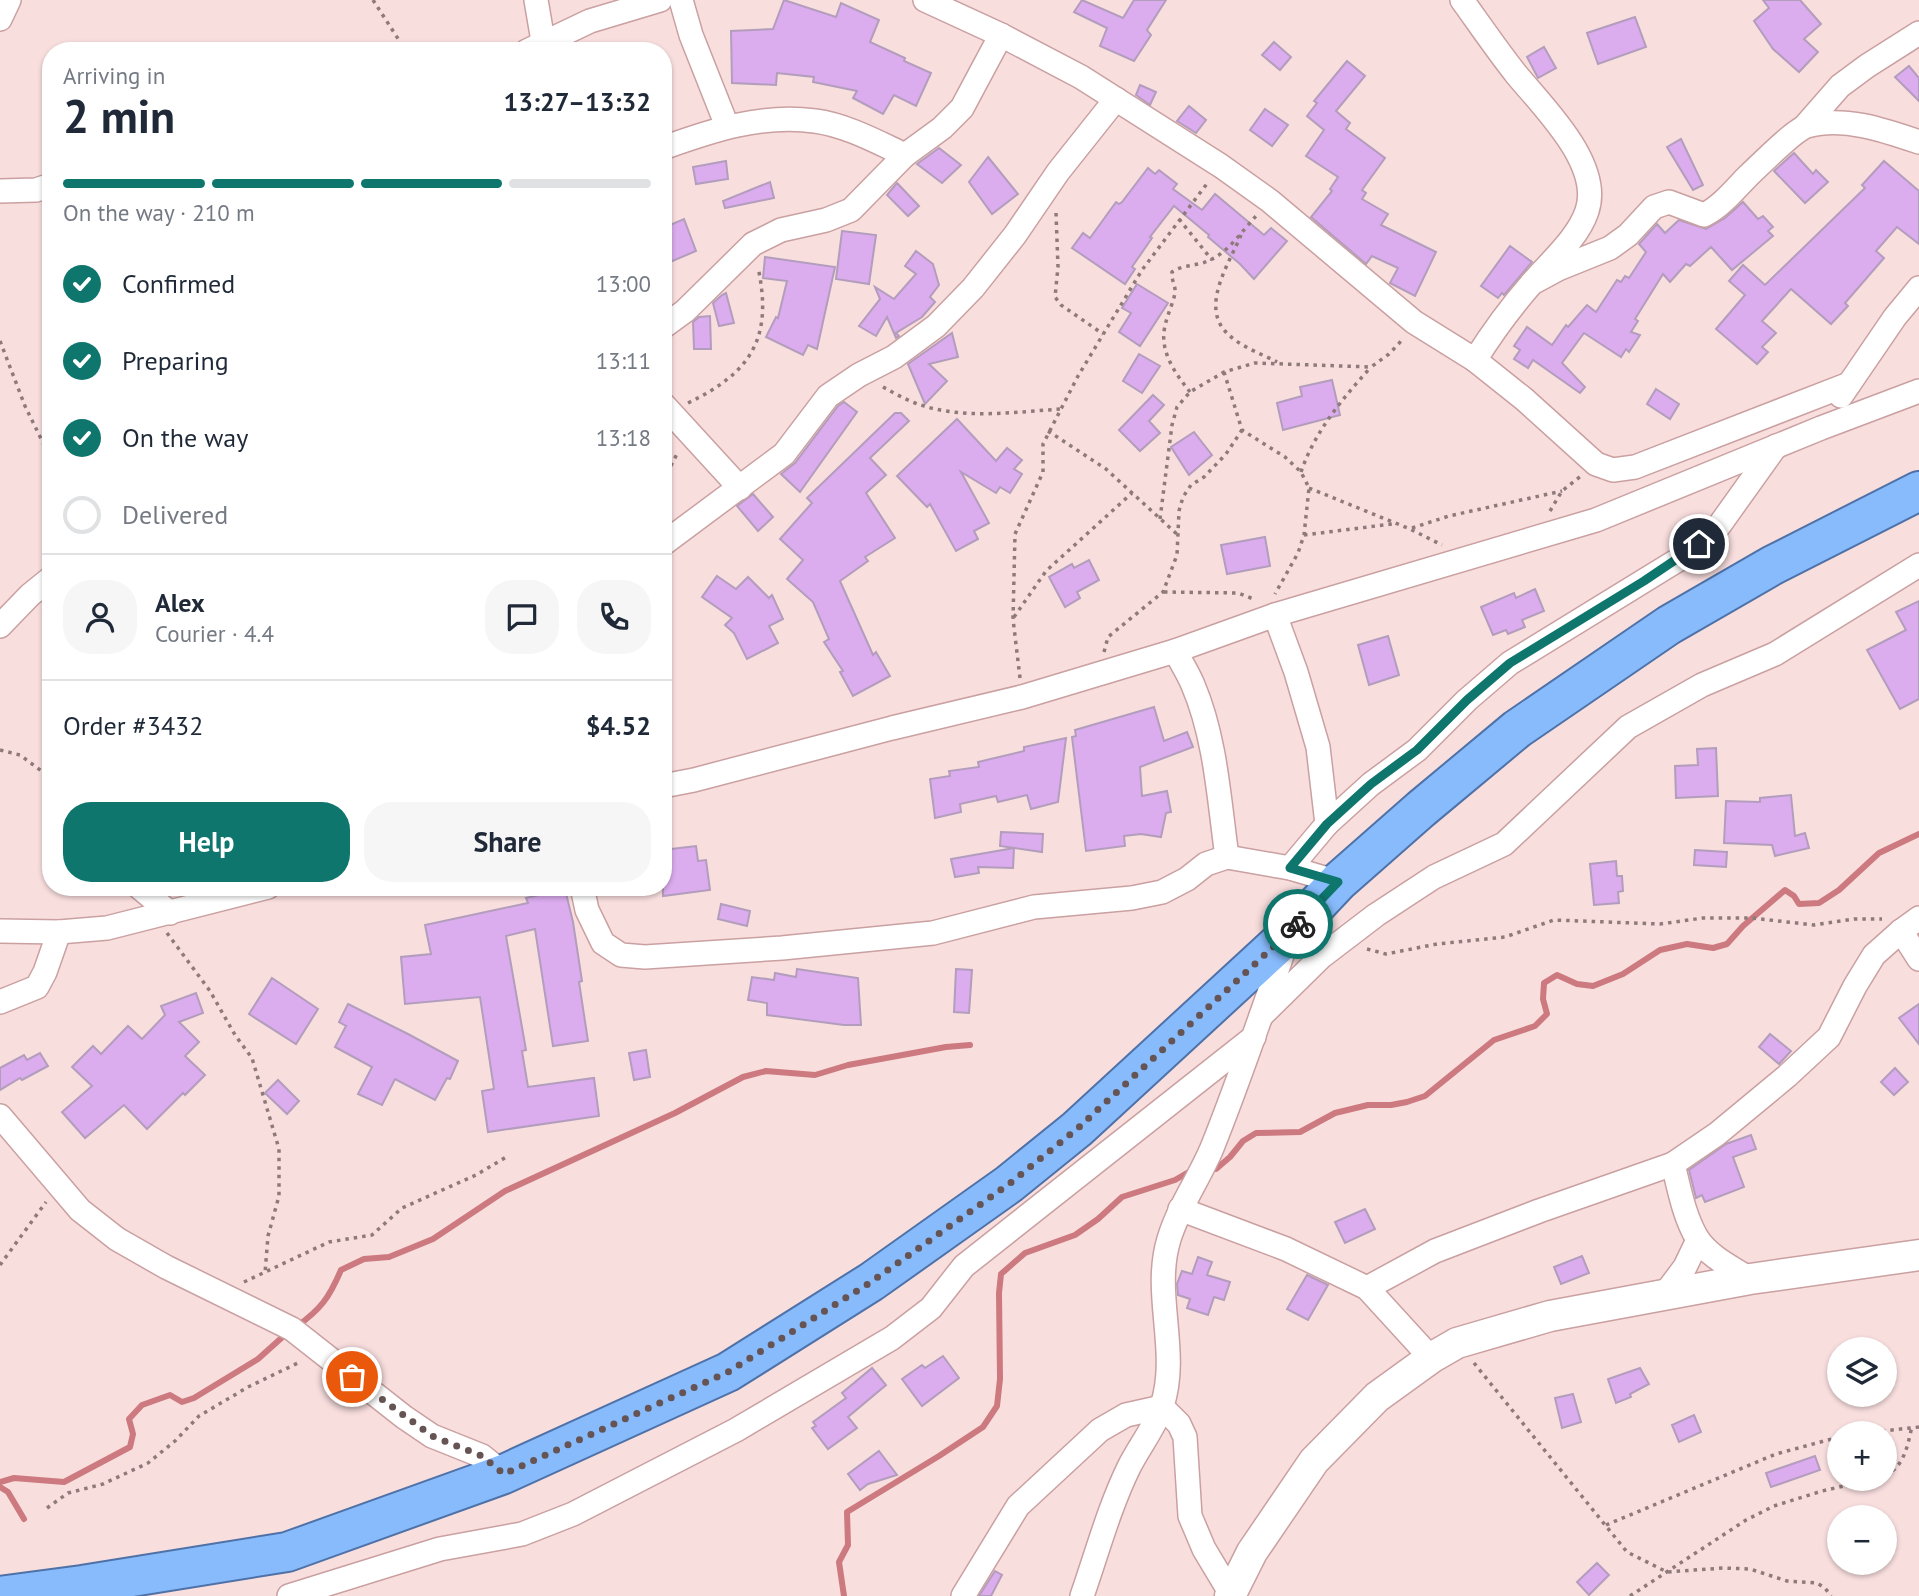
<!DOCTYPE html>
<html lang="en">
<head>
<meta charset="utf-8">
<style>
	body { margin:0; font-family:"PT Sans",sans-serif; background:#f6f6f7; color:#1f2937; height:100vh; display:flex; flex-direction:column; font-size:26px; white-space:nowrap }
	* { box-sizing:border-box; margin:0 }
	p { font-size:23px; color:#747a83 }
	.icon { flex:none; width:38px; height:38px; fill:none; stroke:currentColor; stroke-width:2; stroke-linecap:round; stroke-linejoin:round }
	.map { position:relative; flex:1; overflow:hidden }
	.details { position:absolute; left:42px; top:42px; width:630px; height:854px; display:flex; flex-direction:column; background:#fff; border-radius:28px; box-shadow:0 2px 5px #0004 }
	.details>* { flex:none }
	.controls { position:absolute; left:1827px; top:1337px; display:grid; gap:14px }
	.controls a { display:grid; place-items:center; width:70px; height:70px; border-radius:50%; background:#fff; box-shadow:0 2px 5px #0004; font-size:35px }
	.pin { position:absolute; display:grid; place-items:center; width:60px; height:60px; color:#fff; margin:-30px; border:4px solid #fff; border-radius:50%; box-shadow:0 2px 7px #0007 }
	.courier { position:absolute; display:grid; place-items:center; width:70px; height:70px; margin:-35px; border:5px solid #0f766e; border-radius:50%; background:#fff; color:#222; box-shadow:0 2px 9px #0007 }
	.overview em { font-style:normal; font-weight:600 }
	.overview div { display:flex; flex-direction:column-reverse }
	.overview { display:flex; align-items:center; justify-content:space-between; height:119px; padding:0 21px }
	h1 { font-size:46px; font-weight:600; line-height:52px }
	.bar { display:grid; grid-template-columns:repeat(4,1fr); gap:10px 7px; align-content:center; height:84px; padding:0 21px }
	.bar i { height:9px; border-radius:5px; background:#e0e1e3 }
	.bar .on { background:#0f766e }
	.bar p { grid-column:span 4 }
	.line { display:flex; align-items:center; gap:18px; padding:0 21px; border-top:2px solid #e0e1e3 }
	.line div { flex:1 }
	.round { display:grid; place-items:center; flex:none; width:74px; height:74px; border-radius:28px; background:#f6f6f7 }
	ol { padding:0 21px; list-style:none }
	li { display:flex; align-items:center; gap:21px; height:77px }
	li p { margin-inline-start:auto }
	li .icon { padding:7px; border-radius:50%; background:#0f766e; color:#fff; stroke-width:4 }
	li:last-child { color:#747a83 }
	li i { width:38px; height:38px; border:4px solid #e0e1e3; border-radius:50% }
	.action { display:flex; gap:14px; margin-top:auto; padding:14px 21px }
	.action a { flex:1; height:80px; border-radius:28px; background:#0f766e; color:#fff; font-size:28px; font-weight:600; line-height:80px; text-align:center }
	.action a+a { background:#f6f6f7; color:#1f2937 }
	.map>svg:first-child { display:block }
</style>
</head>
<body>
<div class="map">
<svg width="1919" height="1596" viewBox="0 0 1919 1596">
	<rect width="100%" height="100%" fill="#f9dede"/>
	<g fill="none" stroke-linecap="round" stroke-linejoin="round">
		<g stroke="#cc797f" stroke-width="6">
			<polyline points="1209,1164 1216,1169 1230,1157 1243,1141 1256,1133 1300,1132 1335,1113 1368,1105 1391,1105 1407,1102 1425,1096 1494,1040 1535,1026 1547,1014 1543,999 1544,983 1557,975 1577,984 1593,986 1623,974 1660,950 1687,944 1713,948 1727,944 1743,926 1785,890 1794,896 1799,904 1819,903 1839,890 1879,853 1919,834"/>
			<path d="M296,1327c25,-18 33,-29 45,-57l23,-11 25,-2 44,-18 72,-48 170,-78 68,-36 23,-6 49,4 33,-10 98,-18 24,-2"/>
			<polyline points="0,1482 14,1478 64,1482 130,1447 133,1434 129,1419 142,1405 170,1395 182,1402 194,1398 258,1359 287,1333"/>
			<polyline points="0,1487 8,1492 24,1519"/>
			<polyline points="844,1596 839,1562 848,1545 847,1512 939,1456 983,1427 997,1406 1000,1379 999,1293 1001,1274 1025,1253 1075,1235 1098,1219 1122,1197 1175,1180 1194,1169"/>
		</g>
	</g>
	<g fill="#dbacee" stroke="#b39dbc" stroke-width="2">
		<polygon points="784,0 836,17 841,3 879,20 870,42 905,58 904,61 931,73 916,106 894,95 883,114 853,98 857,91 813,82 814,77 777,73 776,85 732,83 731,31 773,29"/>
		<polygon points="1082,0 1123,18 1134,0 1166,0 1147,30 1151,35 1134,61 1100,46 1107,28 1074,12"/>
		<polygon points="1763,0 1800,0 1821,24 1804,39 1818,52 1799,72 1773,49 1754,21 1769,8"/>
		<polygon points="1635,17 1646,47 1598,64 1587,33"/>
		<polygon points="1274,42 1291,57 1280,70 1262,55"/>
		<polygon points="1544,47 1556,68 1538,78 1527,57"/>
		<polygon points="1347,61 1365,76 1336,111 1350,123 1346,129 1385,158 1362,190 1366,193 1362,199 1388,214 1381,225 1436,252 1415,296 1390,283 1398,268 1372,256 1366,264 1311,217 1332,191 1330,189 1338,177 1306,156 1324,130 1307,116 1317,103 1314,101"/>
		<polygon points="1909,66 1919,78 1919,101 1895,77"/>
		<polygon points="1140,85 1156,92 1150,105 1136,95"/>
		<polygon points="1189,106 1206,120 1196,133 1177,121"/>
		<polygon points="1265,109 1288,125 1272,146 1250,130"/>
		<polygon points="1681,139 1703,185 1693,190 1667,147"/>
		<polygon points="939,148 961,165 942,183 917,164"/>
		<polygon points="1794,153 1813,174 1816,170 1828,182 1805,203 1774,171"/>
		<polygon points="988,157 1018,194 992,214 969,182"/>
		<polygon points="726,161 728,179 696,184 693,167"/>
		<polygon points="1884,161 1919,191 1919,244 1897,227 1876,251 1884,258 1845,303 1848,306 1831,324 1791,289 1762,321 1776,333 1762,347 1768,352 1757,364 1716,329 1745,295 1729,281 1743,265 1765,285 1865,188 1862,185"/>
		<polygon points="1148,168 1155,174 1159,170 1177,184 1173,189 1202,210 1215,194 1264,235 1271,228 1287,241 1254,279 1240,264 1208,237 1209,235 1174,206 1150,237 1152,238 1132,267 1135,269 1125,284 1072,248 1083,233 1090,238 1116,202 1119,204 1122,202"/>
		<polygon points="770,182 774,198 725,208 723,201"/>
		<polygon points="897,183 919,206 908,216 887,195"/>
		<polygon points="1743,202 1758,219 1763,216 1773,227 1768,231 1773,236 1732,270 1711,247 1690,266 1686,264 1670,282 1663,274 1635,319 1638,321 1631,332 1640,335 1629,352 1626,349 1621,357 1584,333 1562,363 1585,387 1580,393 1533,360 1528,368 1514,359 1520,350 1514,346 1527,327 1552,345 1566,325 1568,327 1587,305 1596,312 1617,280 1621,282 1625,276 1629,278 1646,252 1639,244 1657,224 1665,233 1679,220 1706,229 1725,218"/>
		<polygon points="684,219 696,251 663,265 663,228"/>
		<polygon points="842,231 876,235 869,284 836,279"/>
		<polygon points="1510,246 1532,262 1504,295 1502,293 1498,298 1481,286"/>
		<polygon points="916,251 933,264 939,285 930,297 935,302 922,317 896,333 899,336 896,338 887,317 876,336 859,326 880,299 875,287 894,299 916,274 905,266"/>
		<polygon points="765,257 835,267 817,349 808,345 803,355 766,337 776,317 778,318 787,281 763,278"/>
		<polygon points="1137,284 1168,303 1140,346 1119,332 1131,313 1122,308"/>
		<polygon points="726,293 734,323 719,326 713,303 722,295"/>
		<polygon points="710,316 711,349 694,349 693,322 699,317"/>
		<polygon points="952,333 958,357 929,364 947,381 925,404 908,364"/>
		<polygon points="1139,354 1160,366 1142,393 1123,381"/>
		<polygon points="1332,380 1340,415 1283,430 1277,403 1302,396 1300,387"/>
		<polygon points="1656,389 1679,404 1670,419 1647,404"/>
		<polygon points="1153,395 1164,405 1149,421 1160,433 1140,451 1119,430"/>
		<polygon points="844,402 857,412 800,492 781,474 795,463 838,406"/>
		<polygon points="895,413 901,413 909,421 870,458 886,475 866,493 895,538 865,557 868,561 840,581 873,655 876,652 890,676 853,696 840,672 843,671 824,642 829,639 813,602 787,579 803,560 780,539 812,503 807,498"/>
		<polygon points="957,419 996,461 1007,448 1022,460 1014,469 1022,474 1010,493 1000,487 996,493 961,472 989,523 974,531 978,539 956,551 930,504 927,507 897,476"/>
		<polygon points="1194,432 1212,455 1189,475 1171,447"/>
		<polygon points="753,494 773,517 758,531 737,506"/>
		<polygon points="1265,537 1270,566 1227,574 1221,545"/>
		<polygon points="1089,560 1099,580 1077,592 1080,598 1065,607 1049,577 1072,564 1074,568"/>
		<polygon points="717,576 736,589 748,577 769,598 772,595 783,619 769,626 778,643 747,659 734,633 725,625 732,618 702,597"/>
		<polygon points="1535,589 1544,611 1522,620 1525,627 1508,634 1506,630 1493,635 1481,607 1514,593 1516,598"/>
		<polygon points="1919,601 1919,699 1900,709 1867,650 1906,630 1896,612"/>
		<polygon points="1388,636 1399,675 1369,685 1358,645"/>
		<polygon points="1154,707 1164,741 1187,732 1193,747 1140,767 1142,796 1167,791 1171,812 1166,813 1161,837 1141,834 1124,836 1125,846 1086,851 1072,737 1076,736 1075,730"/>
		<polygon points="1066,738 1058,802 1031,809 1027,795 998,802 996,796 960,804 961,812 935,818 930,779 950,776 949,771 979,767 978,762 1024,751 1024,747"/>
		<polygon points="1716,748 1718,796 1676,798 1675,766 1698,765 1697,749"/>
		<polygon points="1791,795 1795,836 1805,833 1809,848 1775,856 1772,845 1724,843 1726,801 1760,802 1760,798"/>
		<polygon points="1001,832 1043,834 1042,852 1000,846"/>
		<polygon points="696,846 698,861 706,860 710,890 663,896 663,850"/>
		<polygon points="1014,848 1013,868 978,867 979,873 955,877 951,859"/>
		<polygon points="1695,850 1727,852 1726,867 1694,865"/>
		<polygon points="1616,861 1617,876 1622,876 1623,891 1618,892 1619,903 1594,905 1590,864"/>
		<polygon points="565,889 573,922 582,981 579,982 588,1041 553,1046 535,929 506,936 526,1050 522,1051 528,1087 594,1078 599,1116 488,1132 482,1091 494,1089 480,997 405,1004 401,957 431,954 425,925 528,903 526,898"/>
		<polygon points="721,904 750,911 747,926 718,919"/>
		<polygon points="797,969 858,978 861,1025 844,1025 767,1015 767,1003 748,1000 752,977 774,980 775,973 796,977"/>
		<polygon points="956,969 972,970 969,1013 954,1012"/>
		<polygon points="272,978 318,1009 296,1044 249,1014"/>
		<polygon points="196,993 203,1013 179,1022 199,1042 185,1056 205,1075 185,1095 183,1093 147,1129 124,1105 85,1138 62,1112 92,1086 72,1067 93,1046 101,1054 128,1026 142,1039 165,1015 161,1006"/>
		<polygon points="348,1004 408,1034 458,1061 450,1079 447,1078 435,1100 395,1079 382,1105 358,1094 372,1067 335,1047 346,1026 339,1022"/>
		<polygon points="1919,1004 1919,1044 1899,1018"/>
		<polygon points="1770,1034 1791,1051 1779,1064 1759,1047"/>
		<polygon points="646,1050 650,1077 634,1080 629,1053"/>
		<polygon points="40,1053 48,1066 22,1080 20,1078 0,1090 0,1068 24,1055 27,1060"/>
		<polygon points="1895,1068 1908,1082 1894,1095 1881,1082"/>
		<polygon points="278,1080 299,1101 287,1114 265,1093"/>
		<polygon points="1751,1135 1756,1149 1733,1157 1744,1187 1705,1202 1702,1195 1696,1198 1689,1170 1726,1144"/>
		<polygon points="1365,1209 1375,1229 1345,1243 1335,1222"/>
		<polygon points="1582,1256 1589,1273 1561,1284 1554,1267"/>
		<polygon points="1198,1257 1212,1262 1207,1275 1230,1282 1224,1300 1214,1297 1208,1315 1187,1308 1190,1299 1178,1295 1177,1284 1182,1271 1192,1274"/>
		<polygon points="1307,1275 1328,1285 1308,1320 1287,1309"/>
		<polygon points="943,1356 959,1378 922,1406 902,1379 922,1365 925,1368"/>
		<polygon points="872,1368 886,1385 848,1417 857,1428 828,1449 812,1428 816,1426 813,1422 846,1398 842,1393"/>
		<polygon points="1640,1368 1649,1384 1630,1394 1631,1397 1616,1403 1608,1379"/>
		<polygon points="1573,1394 1581,1422 1562,1428 1555,1398"/>
		<polygon points="1694,1415 1701,1432 1679,1442 1672,1425"/>
		<polygon points="879,1451 897,1475 868,1484 860,1490 848,1474"/>
		<polygon points="1815,1456 1820,1470 1771,1487 1766,1473"/>
		<polygon points="1597,1563 1609,1575 1589,1595 1577,1582"/>
		<polygon points="995,1571 1002,1575 991,1596 979,1596"/>
	</g>
	<g fill="none" stroke-linecap="round" stroke-linejoin="round">
		<g stroke="#caa0a1" stroke-width="26">
			<g id="minor">
				<polyline points="536,0 543,41"/>
				<polyline points="681,0 691,35 727,126"/>
				<polyline points="925,0 1001,35 1081,77 1221,166 1270,201 1414,322 1475,360 1524,399 1596,464 1613,470 1635,467 1849,384"/>
				<path d="M1462,0c18,25 35,50 54,74 26,32 87,90 71,137 -9,27 -36,50 -55,72 -21,24 -40,50 -57,77"/>
				<polyline points="0,19 9,0"/>
				<polyline points="527,51 590,21 660,0"/>
				<polyline points="1805,126 1840,86 1867,66 1919,33"/>
				<path d="M663,148c50,-18 98,-34 152,-27 31,4 62,21 90,34"/>
				<polyline points="0,191 36,190 51,185"/>
				<path d="M1532,283l26,-14 52,-21 18,-13 26,-28 15,-5 35,13c18,-9 31,-26 45,-40 11,-10 45,-45 58,-49 37,-10 77,4 112,16"/>
				<polyline points="663,327 685,311 753,244 781,230 826,220 851,210 905,155 942,128 962,108 1001,35"/>
				<polyline points="1841,396 1895,317 1919,288"/>
				<polyline points="663,404 740,488"/>
				<polyline points="663,544 784,454 828,396 859,375 894,357 936,326 973,288 1015,235 1058,172 1116,99"/>
				<polyline points="1275,615 1296,672 1318,747 1327,824"/>
				<polyline points="0,626 30,595 51,578"/>
				<path d="M1175,651c6,11 13,22 18,34 23,54 26,115 34,172"/>
				<polyline points="663,786 694,780 892,728 1022,697 1175,651 1275,615 1596,520 1821,428 1919,391"/>
				<polyline points="1290,868 1327,824 1371,784 1417,750 1467,700 1510,663 1681,558 1716,530 1776,446"/>
				<polyline points="139,887 170,913"/>
				<polyline points="582,887 587,910 603,943 621,955 645,957 782,948 933,933 1034,907 1132,898 1162,892 1187,879 1206,864 1227,857 1290,868 1338,882"/>
				<polyline points="0,931 59,932 107,928 268,887"/>
				<polyline points="1901,931 1919,959"/>
				<polyline points="0,1002 37,987 45,972 59,932"/>
				<polyline points="1261,1016 1321,957 1376,915 1434,877 1504,844 1628,727 1702,685 1775,654 1919,565"/>
				<polyline points="0,1116 80,1210 117,1239 166,1267 292,1329 404,1417 432,1436 482,1456 504,1474"/>
				<path d="M1673,1164c6,24 11,52 24,74 12,19 36,30 53,41"/>
				<polyline points="1180,1209 1286,1249 1367,1288 1431,1358"/>
				<polyline points="1367,1288 1435,1251 1539,1211 1673,1164 1717,1134 1787,1076 1829,1037 1855,986 1874,955 1901,931 1919,918"/>
				<polyline points="1664,1295 1685,1267 1698,1240"/>
				<polyline points="289,1596 440,1549 522,1534 573,1514 736,1430 892,1338 931,1308 964,1266 1254,1037"/>
				<polyline points="963,1596 1018,1506 1100,1430 1126,1415 1162,1407 1179,1424 1185,1437 1190,1516 1204,1549 1231,1594"/>
				<path d="M1082,1596c15,-43 27,-88 47,-129 10,-20 26,-40 33,-61 18,-55 -10,-112 7,-167 10,-33 30,-60 43,-91 27,-67 50,-135 74,-204"/>
			</g>
		</g>
		<g stroke="#caa0a1" stroke-width="33">
			<polyline id="tertiary" points="1230,1596 1252,1552 1314,1461 1377,1397 1431,1358 1457,1343 1550,1316 1750,1279 1919,1255"/>
		</g>
		<g stroke="#4e72a7" stroke-width="42">
			<polyline id="trunk" points="0,1596 82,1585 287,1552 504,1474 728,1372 871,1282 1009,1184 1077,1129 1290,933 1338,882 1421,809 1517,729 1669,625 1773,565 1919,491"/>
		</g>
		<g stroke="#8f7a7a" stroke-width="3.5" stroke-dasharray="3.5 5" stroke-linecap="butt">
			<polyline points="373,0 406,51"/>
			<polyline points="1056,213 1058,267 1055,297 1061,305 1103,334"/>
			<polyline points="1179,219 1212,260"/>
			<path d="M1241,235c-11,27 -40,69 -16,96 13,15 35,22 52,31"/>
			<polyline points="0,341 25,406 51,459"/>
			<polyline points="1224,372 1242,430 1285,457 1301,472 1309,488 1304,535 1298,553 1275,594"/>
			<path d="M883,387c11,6 23,13 35,17 44,16 97,8 143,5"/>
			<path d="M1190,392c-15,-19 -31,-41 -25,-66 2,-11 8,-22 10,-33 1,-7 -4,-13 -3,-21 9,-7 25,-6 36,-11 20,-8 34,-30 48,-45"/>
			<path d="M688,403c64,-31 85,-65 70,-136"/>
			<polyline points="1048,431 1106,469 1179,536"/>
			<path d="M1301,472c14,-41 42,-74 70,-105"/>
			<polyline points="663,481 678,452"/>
			<polyline points="1309,488 1410,529 1442,545"/>
			<polyline points="1550,511 1562,491 1581,476"/>
			<polyline points="1160,519 1172,425 1177,407 1190,392 1224,372 1255,363 1371,367 1389,354 1403,339"/>
			<polyline points="1412,528 1449,516 1562,491"/>
			<polyline points="1304,535 1392,524"/>
			<polyline points="1164,592 1238,593 1256,600"/>
			<polyline points="1014,617 1046,571 1132,493"/>
			<polyline points="1104,652 1108,637 1163,592 1177,555 1179,511 1183,497 1191,485 1204,477 1226,454 1242,430"/>
			<polyline points="1020,678 1013,619 1015,534 1043,472 1043,444 1078,376 1142,270 1209,181"/>
			<polyline points="0,750 20,755 51,778"/>
			<polyline points="167,933 210,991 235,1035 252,1058 279,1149 279,1196 268,1236 265,1273"/>
			<polyline points="1367,949 1386,954 1437,944 1505,937 1554,920 1660,924 1703,918 1752,918 1814,925 1854,919 1882,919"/>
			<polyline points="0,1265 46,1202"/>
			<polyline points="244,1282 329,1242 372,1235 402,1208 476,1175 508,1156"/>
			<polyline points="1474,1363 1627,1552 1667,1572 1723,1568 1750,1569 1787,1581 1817,1583 1825,1588 1831,1596"/>
			<polyline points="1865,1433 1919,1427"/>
			<path d="M1885,1475c19,-7 23,-31 27,-49"/>
			<polyline points="47,1508 68,1493 103,1484 148,1463 175,1441 199,1416 248,1387 300,1362"/>
			<polyline points="1606,1525 1776,1454 1839,1437"/>
			<polyline points="1630,1596 1746,1520 1774,1506 1822,1491 1874,1479"/>
		</g>
		<use href="#minor" stroke="#fff" stroke-width="23"/>
		<use href="#tertiary" stroke="#fff" stroke-width="30"/>
		<use href="#trunk" stroke="#88bbfc" stroke-width="38"/>
	</g>
	<g fill="none" stroke-linecap="round" stroke-linejoin="round">
		<polyline stroke="#665454" stroke-width="7" stroke-dasharray="0 12.6" points="352,1377 432,1436 482,1456 504,1474 728,1372 871,1282 1009,1184 1077,1129 1298,924"/>
		<polyline stroke="#0f766e" stroke-width="9" points="1298,924 1338,882 1290,868 1327,824 1371,784 1417,750 1467,700 1510,663 1644,581 1699,544"/>
	</g>
</svg>
<div class="controls">
<a><svg class="icon" aria-label="layers" viewBox="0 0 24 24"><path d="M12 4l9 5-9 5-9-5zM3 14l9 5 9-5"/></svg></a>
<a>+</a>
<a>−</a>
</div>
<div class="pin" style="left:352px;top:1377px;background:#ea580c"><svg class="icon" aria-label="bag" viewBox="0 0 24 24"><path d="M5 8h14l-1 12H6zM9 8a3 3 0 0 1 6 0"/></svg></div>
<div class="pin" style="left:1699px;top:544px;background:#1f2937"><svg class="icon" aria-label="home" viewBox="0 0 24 24"><path d="M3 11l9-7 9 7M6 9v11h12V9"/></svg></div>
<div class="courier" style="left:1298px;top:924px"><svg class="icon" aria-label="bike" viewBox="0 0 24 24"><circle cx="6" cy="16" r="4"/><circle cx="18" cy="16" r="4"/><path d="M6 16l4-8h5l3 8M10 8l3 8H6M13 5h3"/></svg></div>
<section class="details">
<div class="overview"><div><h1>2 min</h1><p>Arriving in</p></div><em>13:27–13:32</em></div>
<div class="bar"><i class="on"></i><i class="on"></i><i class="on"></i><i></i><p>On the way · 210 m</p></div>
<ol>
<li><svg class="icon" aria-label="check" viewBox="0 0 24 24"><path d="M5 12l5 5 9-10"/></svg>Confirmed<p>13:00</p></li>
<li><svg class="icon" aria-label="check" viewBox="0 0 24 24"><path d="M5 12l5 5 9-10"/></svg>Preparing<p>13:11</p></li>
<li><svg class="icon" aria-label="check" viewBox="0 0 24 24"><path d="M5 12l5 5 9-10"/></svg>On the way<p>13:18</p></li>
<li><i></i>Delivered</li>
</ol>
<div class="line" style="height:126px"><a class="round"><svg class="icon" aria-label="person" viewBox="0 0 24 24"><circle cx="12" cy="8" r="4"/><path d="M4 21q1-7 8-7t8 7"/></svg></a><div><b>Alex</b><p>Courier · 4.4</p></div><a class="round"><svg class="icon" aria-label="chat" viewBox="0 0 24 24"><path d="M4 5h16v11H9l-5 4z"/></svg></a><a class="round"><svg class="icon" aria-label="phone" viewBox="0 0 24 24"><path d="M5 4h4l2 5-3 2q2 4 5 5l2-3 5 2v4C11 20 4 13 5 4z"/></svg></a></div>
<div class="line" style="height:91px"><div>Order #3432</div><b>$4.52</b></div>
<div class="action"><a>Help</a><a>Share</a></div>
</section>
</div>
</body>
</html>
